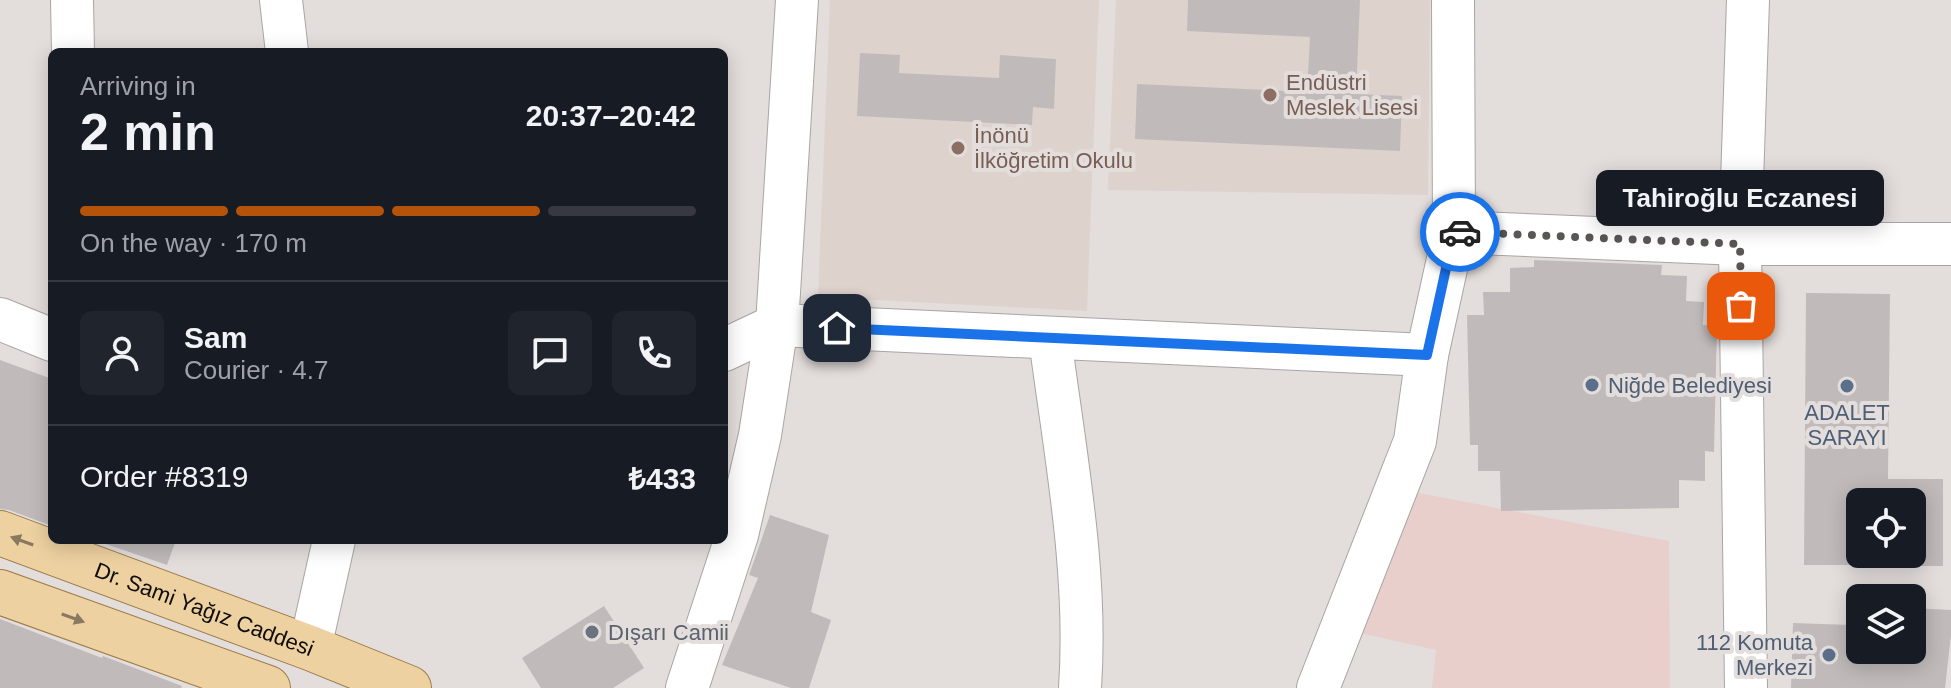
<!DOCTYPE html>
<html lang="en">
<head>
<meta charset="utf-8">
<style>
	body { margin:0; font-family:Arial,sans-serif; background:#20242c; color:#f1f3f6; height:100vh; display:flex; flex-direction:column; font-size:30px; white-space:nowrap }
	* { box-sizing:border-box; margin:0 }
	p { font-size:26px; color:#9ea1a6 }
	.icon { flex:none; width:44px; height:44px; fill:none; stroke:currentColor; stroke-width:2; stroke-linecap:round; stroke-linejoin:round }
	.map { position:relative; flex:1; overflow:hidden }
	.side { position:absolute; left:48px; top:48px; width:680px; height:496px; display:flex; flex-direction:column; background:#171b24; border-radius:12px; box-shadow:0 4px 20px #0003 }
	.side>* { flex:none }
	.fabs { position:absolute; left:1846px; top:488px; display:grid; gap:16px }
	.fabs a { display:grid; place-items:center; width:80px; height:80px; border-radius:12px; background:#171b24; box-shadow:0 4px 20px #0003; font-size:40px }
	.pin { position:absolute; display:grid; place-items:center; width:68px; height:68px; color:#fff; margin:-34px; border-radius:16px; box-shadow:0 4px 12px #0006 }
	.courier { position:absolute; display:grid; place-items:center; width:80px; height:80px; margin:-40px; border:6px solid #1a73e8; border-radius:50%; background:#fff; color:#222; box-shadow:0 2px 10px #0007 }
	.bubble { position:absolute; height:56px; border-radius:12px; background:#171b24; box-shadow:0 4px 20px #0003; font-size:26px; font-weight:700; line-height:56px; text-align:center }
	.summary em { font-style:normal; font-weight:700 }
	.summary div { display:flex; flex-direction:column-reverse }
	.summary { display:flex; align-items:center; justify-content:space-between; height:136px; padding:0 32px }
	h1 { font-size:52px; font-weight:700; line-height:60px }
	.bar { display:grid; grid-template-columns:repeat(4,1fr); gap:12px 8px; align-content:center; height:96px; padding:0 32px }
	.bar i { height:10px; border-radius:6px; background:#363941 }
	.bar .selected { background:#b45309 }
	.bar p { grid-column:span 4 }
	.line { display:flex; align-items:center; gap:20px; padding:0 32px; border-top:2px solid #363941 }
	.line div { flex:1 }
	.round { display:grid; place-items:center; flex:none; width:84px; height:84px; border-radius:12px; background:#20242c }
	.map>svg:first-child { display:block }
</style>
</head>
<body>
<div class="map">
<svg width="1951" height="688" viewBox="0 0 1951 688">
	<rect width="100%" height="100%" fill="#e3dedc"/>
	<polygon fill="#e9cfcb" points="1409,491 1669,541 1670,688 1432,688 1436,650 1351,631"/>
	<g fill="#ded2cc">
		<polygon points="830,0 1099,0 1087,311 818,297"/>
		<polygon points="1116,0 1430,0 1428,195 1108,190"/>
	</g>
	<g fill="#c0bbba">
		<polygon points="1188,0 1360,0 1356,94 1402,96 1400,151 1135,139 1137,84 1307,92 1310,37 1187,31"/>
		<polygon points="860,53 900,55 899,73 999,78 1000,55 1056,59 1054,109 1033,107 1032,125 857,116"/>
		<polygon points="1534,260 1662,265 1661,275 1687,276 1686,301 1704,302 1703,325 1717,326 1714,452 1705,451 1705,481 1679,480 1679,508 1501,511 1500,471 1478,471 1478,445 1470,445 1467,315 1484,315 1483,292 1510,292 1510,268 1534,267"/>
		<polygon points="1806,293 1890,294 1888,479 1943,479 1943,566 1912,566 1912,502 1860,502 1860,565 1804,565"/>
		<polygon points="0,360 52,379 52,526 9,510 0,509"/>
		<polygon points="770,515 829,535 811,612 831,620 809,688 791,688 722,665 758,578 749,575"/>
		<polygon points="106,540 176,540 167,565 106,544"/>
		<polygon points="604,606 644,668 613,688 541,688 522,658"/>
		<polygon points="1912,608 1951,610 1951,635 1945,688 1791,688 1793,623 1851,625 1850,641 1867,657 1899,658 1899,650 1912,650"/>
		<polygon points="0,619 102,658 103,656 182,686 181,688 0,688"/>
	</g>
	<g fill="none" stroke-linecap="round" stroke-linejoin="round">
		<g stroke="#a9a5a3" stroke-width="44">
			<g id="minor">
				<polyline points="72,0 73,52"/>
				<polyline points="281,0 287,52"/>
				<polyline points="1454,232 1740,244 1951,244"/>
				<polyline points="0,319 52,340"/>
				<path d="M1050,338c15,116 38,233 30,350"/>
				<polyline points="724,350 777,325 1427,355"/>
				<polyline points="310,648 334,540"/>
				<polyline points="687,688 737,535 760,435 777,325 797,0"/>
				<polyline points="1318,688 1415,441 1427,355 1454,232 1453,0"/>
				<polyline points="1746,688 1740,244 1748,0"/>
			</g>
		</g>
		<g stroke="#987944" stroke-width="46">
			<g id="major">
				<path id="s1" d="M0,533l310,115 99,40"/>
				<polyline points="0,592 268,688"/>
			</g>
		</g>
		<use href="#minor" stroke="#fff" stroke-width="42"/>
		<use href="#major" stroke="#eed1a1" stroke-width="44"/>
	</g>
	<defs><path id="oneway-solid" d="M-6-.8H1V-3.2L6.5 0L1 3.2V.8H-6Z" transform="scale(2)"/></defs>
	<g fill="#89795e">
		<use href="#oneway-solid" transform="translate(22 541) rotate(-160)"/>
		<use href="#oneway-solid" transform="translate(73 618) rotate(20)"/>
	</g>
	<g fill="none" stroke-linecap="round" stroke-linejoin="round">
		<polyline stroke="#595655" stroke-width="8" stroke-dasharray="0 14.4" points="1460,232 1740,244 1741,306"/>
		<polyline stroke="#1a73e8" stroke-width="10" points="837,328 1427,355 1454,232 1460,232"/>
	</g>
	<g fill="#8d6e63" stroke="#e3dedc" stroke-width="3">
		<circle cx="1270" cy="95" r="8"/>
		<circle cx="958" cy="148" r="8"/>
	</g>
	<g fill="#5c6f8a" stroke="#e3dedc" stroke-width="3">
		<circle cx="1592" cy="385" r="8"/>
		<circle cx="1847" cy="386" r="8"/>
		<circle cx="1829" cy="655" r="8"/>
	</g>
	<circle fill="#6b7280" stroke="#e3dedc" stroke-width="3" cx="592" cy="632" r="8"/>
	<g text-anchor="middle" stroke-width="8" stroke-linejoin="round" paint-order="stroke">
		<g font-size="22" fill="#785e54" stroke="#e3dedc" text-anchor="start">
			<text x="1286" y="90">Endüstri<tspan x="1286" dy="25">Meslek Lisesi</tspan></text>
			<text x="974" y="143">İnönü<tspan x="974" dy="25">İlköğretim Okulu</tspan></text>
		</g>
		<g font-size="22" fill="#4e5e75" stroke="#e3dedc" text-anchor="start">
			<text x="1608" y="393">Niğde Belediyesi</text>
			<text x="1847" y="420" text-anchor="middle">ADALET<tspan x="1847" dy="25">SARAYI</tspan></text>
			<text x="1813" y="650" text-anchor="end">112 Komuta<tspan x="1813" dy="25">Merkezi</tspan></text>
		</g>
		<g font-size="22" fill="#0e0d0c" stroke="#e3dedc">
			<text dy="8" stroke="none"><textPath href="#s1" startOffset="218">Dr. Sami Yağız Caddesi</textPath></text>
		</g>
		<g font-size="22" fill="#5b616d" stroke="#e3dedc" text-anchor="start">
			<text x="608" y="640">Dışarı Camii</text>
		</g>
	</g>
</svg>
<div class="fabs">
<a><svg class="icon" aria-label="locate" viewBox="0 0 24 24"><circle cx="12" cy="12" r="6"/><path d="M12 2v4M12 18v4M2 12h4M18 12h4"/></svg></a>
<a><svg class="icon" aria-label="layers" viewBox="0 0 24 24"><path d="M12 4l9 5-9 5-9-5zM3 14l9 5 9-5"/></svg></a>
</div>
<div class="pin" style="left:1741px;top:306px;background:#ea580c"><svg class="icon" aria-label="bag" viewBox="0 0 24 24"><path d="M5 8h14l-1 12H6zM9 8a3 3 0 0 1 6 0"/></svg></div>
<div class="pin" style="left:837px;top:328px;background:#1f2937"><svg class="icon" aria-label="home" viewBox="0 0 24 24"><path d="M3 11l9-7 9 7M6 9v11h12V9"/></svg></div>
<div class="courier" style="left:1460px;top:232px"><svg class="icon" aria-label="car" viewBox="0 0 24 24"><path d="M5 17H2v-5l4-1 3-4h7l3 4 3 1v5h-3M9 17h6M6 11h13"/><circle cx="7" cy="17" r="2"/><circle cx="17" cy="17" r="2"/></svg></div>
<div class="bubble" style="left:1596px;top:170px;width:288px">Tahiroğlu Eczanesi</div>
<section class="side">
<div class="summary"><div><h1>2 min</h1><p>Arriving in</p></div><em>20:37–20:42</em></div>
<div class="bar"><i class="selected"></i><i class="selected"></i><i class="selected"></i><i></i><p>On the way · 170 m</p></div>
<div class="line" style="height:144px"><a class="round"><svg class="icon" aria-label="person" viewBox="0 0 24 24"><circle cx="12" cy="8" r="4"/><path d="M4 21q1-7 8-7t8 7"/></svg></a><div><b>Sam</b><p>Courier · 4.7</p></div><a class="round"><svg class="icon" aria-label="chat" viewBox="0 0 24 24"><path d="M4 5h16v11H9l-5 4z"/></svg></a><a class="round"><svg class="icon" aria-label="phone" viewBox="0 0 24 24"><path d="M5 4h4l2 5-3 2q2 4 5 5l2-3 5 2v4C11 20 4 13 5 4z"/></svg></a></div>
<div class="line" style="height:104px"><div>Order #8319</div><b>₺433</b></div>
</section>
</div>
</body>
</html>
